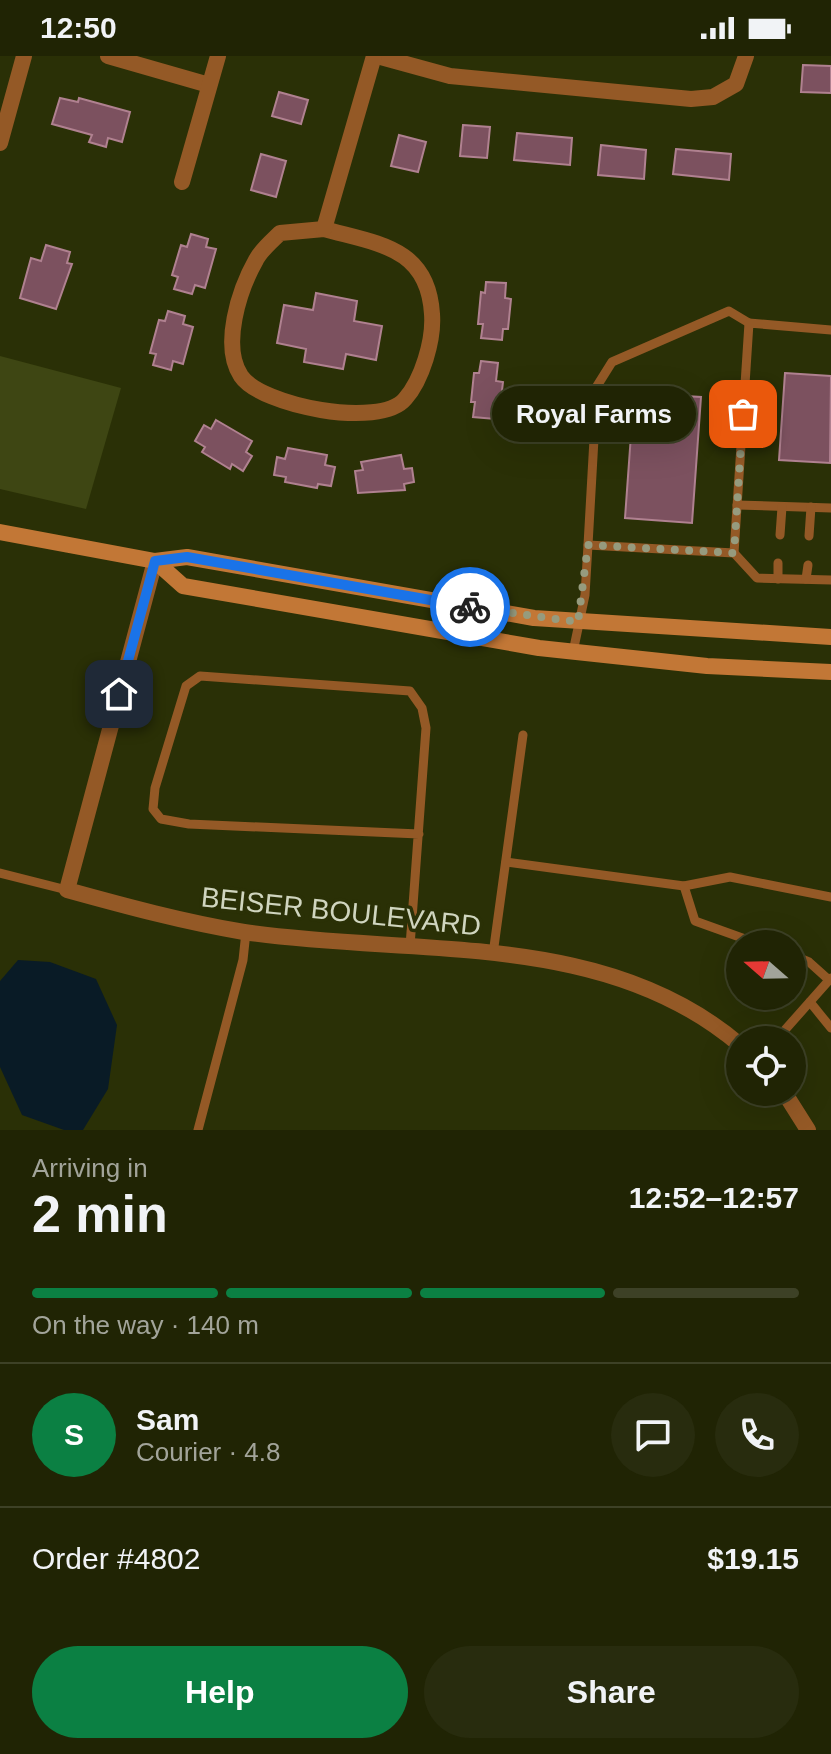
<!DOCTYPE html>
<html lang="en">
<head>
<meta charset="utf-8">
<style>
	body { margin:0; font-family:Helvetica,sans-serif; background:#282c0e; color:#f1f3f6; height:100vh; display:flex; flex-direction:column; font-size:30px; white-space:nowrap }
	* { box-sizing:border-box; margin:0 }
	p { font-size:26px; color:#a2a49a }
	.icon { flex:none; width:44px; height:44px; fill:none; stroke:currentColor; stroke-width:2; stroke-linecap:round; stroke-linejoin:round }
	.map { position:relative; height:1074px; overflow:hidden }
	.sheet { display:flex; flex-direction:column; background:#202404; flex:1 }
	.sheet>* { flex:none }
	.needle { width:52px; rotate:290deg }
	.tools { position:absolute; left:726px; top:874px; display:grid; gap:16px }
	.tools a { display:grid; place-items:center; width:80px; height:80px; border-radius:50%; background:#202404; box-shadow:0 8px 32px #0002,0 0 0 2px #3d4126; font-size:40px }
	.pin { position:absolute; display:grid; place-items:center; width:68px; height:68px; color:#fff; margin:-34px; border-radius:16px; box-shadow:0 4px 12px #0006 }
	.courier { position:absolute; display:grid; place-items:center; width:80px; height:80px; margin:-40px; border:6px solid #1a73e8; border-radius:50%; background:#fff; color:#222; box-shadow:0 2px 10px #0007 }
	.bubble { position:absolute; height:56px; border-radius:28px; background:#202404; box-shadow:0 8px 32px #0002,0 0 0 2px #3d4126; font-size:26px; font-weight:800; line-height:56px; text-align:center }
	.head em { font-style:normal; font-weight:800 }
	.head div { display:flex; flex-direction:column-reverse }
	.head { display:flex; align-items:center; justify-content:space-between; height:136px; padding:0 32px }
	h1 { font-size:52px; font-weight:800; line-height:60px }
	.bar { display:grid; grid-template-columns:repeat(4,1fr); gap:12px 8px; align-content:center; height:96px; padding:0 32px }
	.bar i { height:10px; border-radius:6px; background:#3d4126 }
	.bar .current { background:#0b8043 }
	.bar p { grid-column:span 4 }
	.line { display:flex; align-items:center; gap:20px; padding:0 32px; border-top:2px solid #3d4126 }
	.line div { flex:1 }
	.round { display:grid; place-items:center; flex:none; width:84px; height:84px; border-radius:42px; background:#282c0e }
	.button { display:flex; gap:16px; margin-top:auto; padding:16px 32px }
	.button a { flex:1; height:92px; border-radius:48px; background:#0b8043; color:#fff; font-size:32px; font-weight:800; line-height:92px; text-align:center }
	.button a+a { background:#282c0e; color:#f1f3f6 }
	.status { display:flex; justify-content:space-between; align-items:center; height:56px; padding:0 40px; background:#202404; direction:ltr }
	.status svg { height:22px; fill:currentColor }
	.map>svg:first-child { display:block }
</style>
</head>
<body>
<div class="status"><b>12:50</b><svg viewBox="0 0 49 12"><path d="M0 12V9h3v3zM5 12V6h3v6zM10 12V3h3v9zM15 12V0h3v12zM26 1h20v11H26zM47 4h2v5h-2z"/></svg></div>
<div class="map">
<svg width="831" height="1074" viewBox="0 0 831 1074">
	<rect width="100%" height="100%" fill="#2a3006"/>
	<polygon fill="#3e4613" points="0,300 121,332 86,453 0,433"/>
	<polygon fill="#091b26" points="18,904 50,906 96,923 117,969 108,1033 83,1074 64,1074 22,1059 0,1011 0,925"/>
	<g fill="#7c515f" stroke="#b08190" stroke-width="2">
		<polygon points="803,9 831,10 831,37 801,36"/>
		<polygon points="279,36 308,44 301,68 272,60"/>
		<polygon points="60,42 78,46 79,42 130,56 122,86 108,82 106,91 89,86 92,79 52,68"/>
		<polygon points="463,69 490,71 487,102 460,100"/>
		<polygon points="517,77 572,82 570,109 514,104"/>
		<polygon points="399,79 426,86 418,116 391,110"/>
		<polygon points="601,89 646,94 644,123 598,119"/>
		<polygon points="676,93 731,98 729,124 673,118"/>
		<polygon points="261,98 286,105 276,141 251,134"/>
		<polygon points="191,178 208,183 206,191 216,193 205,232 195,229 192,238 174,233 178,221 172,219 181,189 187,191"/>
		<polygon points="46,189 70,196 67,207 72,208 56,253 20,242 31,202 41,205"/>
		<polygon points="486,226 506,227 505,242 511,243 508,273 503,273 502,284 481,282 483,268 478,268 481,236 485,237"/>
		<polygon points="316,237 357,245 354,265 382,270 376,304 346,298 343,313 304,306 306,293 277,287 284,249 313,254"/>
		<polygon points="168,255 185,260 183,268 193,271 183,308 173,305 171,314 153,309 156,298 150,297 159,264 165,265"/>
		<polygon points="481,305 498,307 496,325 503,326 500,351 496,350 495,363 473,361 475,346 471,346 474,317 479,317"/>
		<polygon points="785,317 831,320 830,407 779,404"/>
		<polygon points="634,337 701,341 692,467 625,462"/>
		<polygon points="216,364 252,385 246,396 252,400 243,415 232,408 230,413 202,396 205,391 195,385 204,369 211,373"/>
		<polygon points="288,392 327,399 325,409 335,411 331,430 318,428 317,432 285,426 286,421 274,419 277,401 285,403"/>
		<polygon points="401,399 404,413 412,412 414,426 404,428 405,434 358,437 355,415 363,414 361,406"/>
	</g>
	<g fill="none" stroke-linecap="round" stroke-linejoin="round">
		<g stroke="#945926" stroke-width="9">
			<polyline points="737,449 831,452"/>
			<polyline points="780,479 782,451"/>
			<polyline points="809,480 811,451"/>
			<polyline points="588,489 597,330 612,306 729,255 749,267"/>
			<polyline points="734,497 757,522 831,524"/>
			<polyline points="778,523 778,507"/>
			<polyline points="806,523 808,509"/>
			<polyline points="573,596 585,539 588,489 734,497 749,267 831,274"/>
			<polyline points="506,806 684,830 730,821 831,841"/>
			<polyline points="0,817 67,834"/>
			<polyline points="684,830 695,865 759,888"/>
			<polyline points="410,890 426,672 422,652 410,635 200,620 186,630 155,732 153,753 161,763 189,768 419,778"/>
			<polyline points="493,898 523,679"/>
			<polyline points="792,899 809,906 829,924"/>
			<polyline points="810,946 831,972"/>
			<polyline points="776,984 831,922"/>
			<polyline points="198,1074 243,904 246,876"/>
		</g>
		<g stroke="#945926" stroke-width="16">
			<polyline points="108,0 209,29"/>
			<polyline points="377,0 450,20 691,43 713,41 736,28 746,0"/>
			<polyline points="0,87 24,0"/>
			<polyline points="182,126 218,0"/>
			<path d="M324,173c54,15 104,18 108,85 2,26 -10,66 -27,85 -25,30 -144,7 -164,-23 -20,-30 -2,-86 15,-116 5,-10 16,-19 24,-27z"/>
			<polyline points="324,173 374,0"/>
			<path d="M155,505l-88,329c58,16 117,32 177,42 167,25 359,-4 496,113"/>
			<polyline points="784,1036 808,1074"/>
		</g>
		<g stroke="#c27736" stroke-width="16">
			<polyline points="0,476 155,505 187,501 534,562 831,581"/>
			<polyline points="155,505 183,530 539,592 707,610 831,616"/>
		</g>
	</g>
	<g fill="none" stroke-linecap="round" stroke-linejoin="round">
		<polyline stroke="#969b7e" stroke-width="8" stroke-dasharray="0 14.4" points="470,551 578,566 588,489 734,497 743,358"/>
		<polyline stroke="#1a73e8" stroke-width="10" points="119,638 155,505 187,501 470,551"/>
	</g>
	<g text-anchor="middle" stroke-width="7" stroke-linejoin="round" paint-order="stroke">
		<g font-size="28" fill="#d0d5bf" stroke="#2a3006">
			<text transform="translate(341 855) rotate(6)" y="10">BEISER BOULEVARD</text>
		</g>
	</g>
</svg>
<div class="tools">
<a><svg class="needle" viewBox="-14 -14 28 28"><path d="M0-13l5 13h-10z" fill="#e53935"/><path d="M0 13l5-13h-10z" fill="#a2a49a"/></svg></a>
<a><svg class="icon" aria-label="locate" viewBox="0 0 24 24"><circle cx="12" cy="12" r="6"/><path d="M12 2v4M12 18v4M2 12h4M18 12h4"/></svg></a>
</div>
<div class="pin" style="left:743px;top:358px;background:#ea580c"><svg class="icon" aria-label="bag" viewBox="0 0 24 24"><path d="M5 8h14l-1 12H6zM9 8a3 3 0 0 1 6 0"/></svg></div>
<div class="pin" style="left:119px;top:638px;background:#1f2937"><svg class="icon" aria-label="home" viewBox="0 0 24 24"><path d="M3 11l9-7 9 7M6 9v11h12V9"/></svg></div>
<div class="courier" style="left:470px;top:551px"><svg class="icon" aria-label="bike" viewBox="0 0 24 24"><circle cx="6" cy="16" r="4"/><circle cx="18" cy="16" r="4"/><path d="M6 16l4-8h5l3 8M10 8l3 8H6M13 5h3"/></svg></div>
<div class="bubble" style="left:492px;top:330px;width:204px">Royal Farms</div>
</div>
<section class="sheet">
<div class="head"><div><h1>2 min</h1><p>Arriving in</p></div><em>12:52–12:57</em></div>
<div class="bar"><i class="current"></i><i class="current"></i><i class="current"></i><i></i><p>On the way · 140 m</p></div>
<div class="line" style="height:144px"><b class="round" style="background:#0b8043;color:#fff">S</b><div><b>Sam</b><p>Courier · 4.8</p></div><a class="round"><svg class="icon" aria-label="chat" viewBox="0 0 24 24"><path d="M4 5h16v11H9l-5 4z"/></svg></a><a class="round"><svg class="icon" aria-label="phone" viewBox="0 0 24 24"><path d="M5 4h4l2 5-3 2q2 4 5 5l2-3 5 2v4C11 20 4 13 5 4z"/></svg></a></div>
<div class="line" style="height:104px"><div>Order #4802</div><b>$19.15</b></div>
<div class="button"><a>Help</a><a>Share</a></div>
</section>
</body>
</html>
